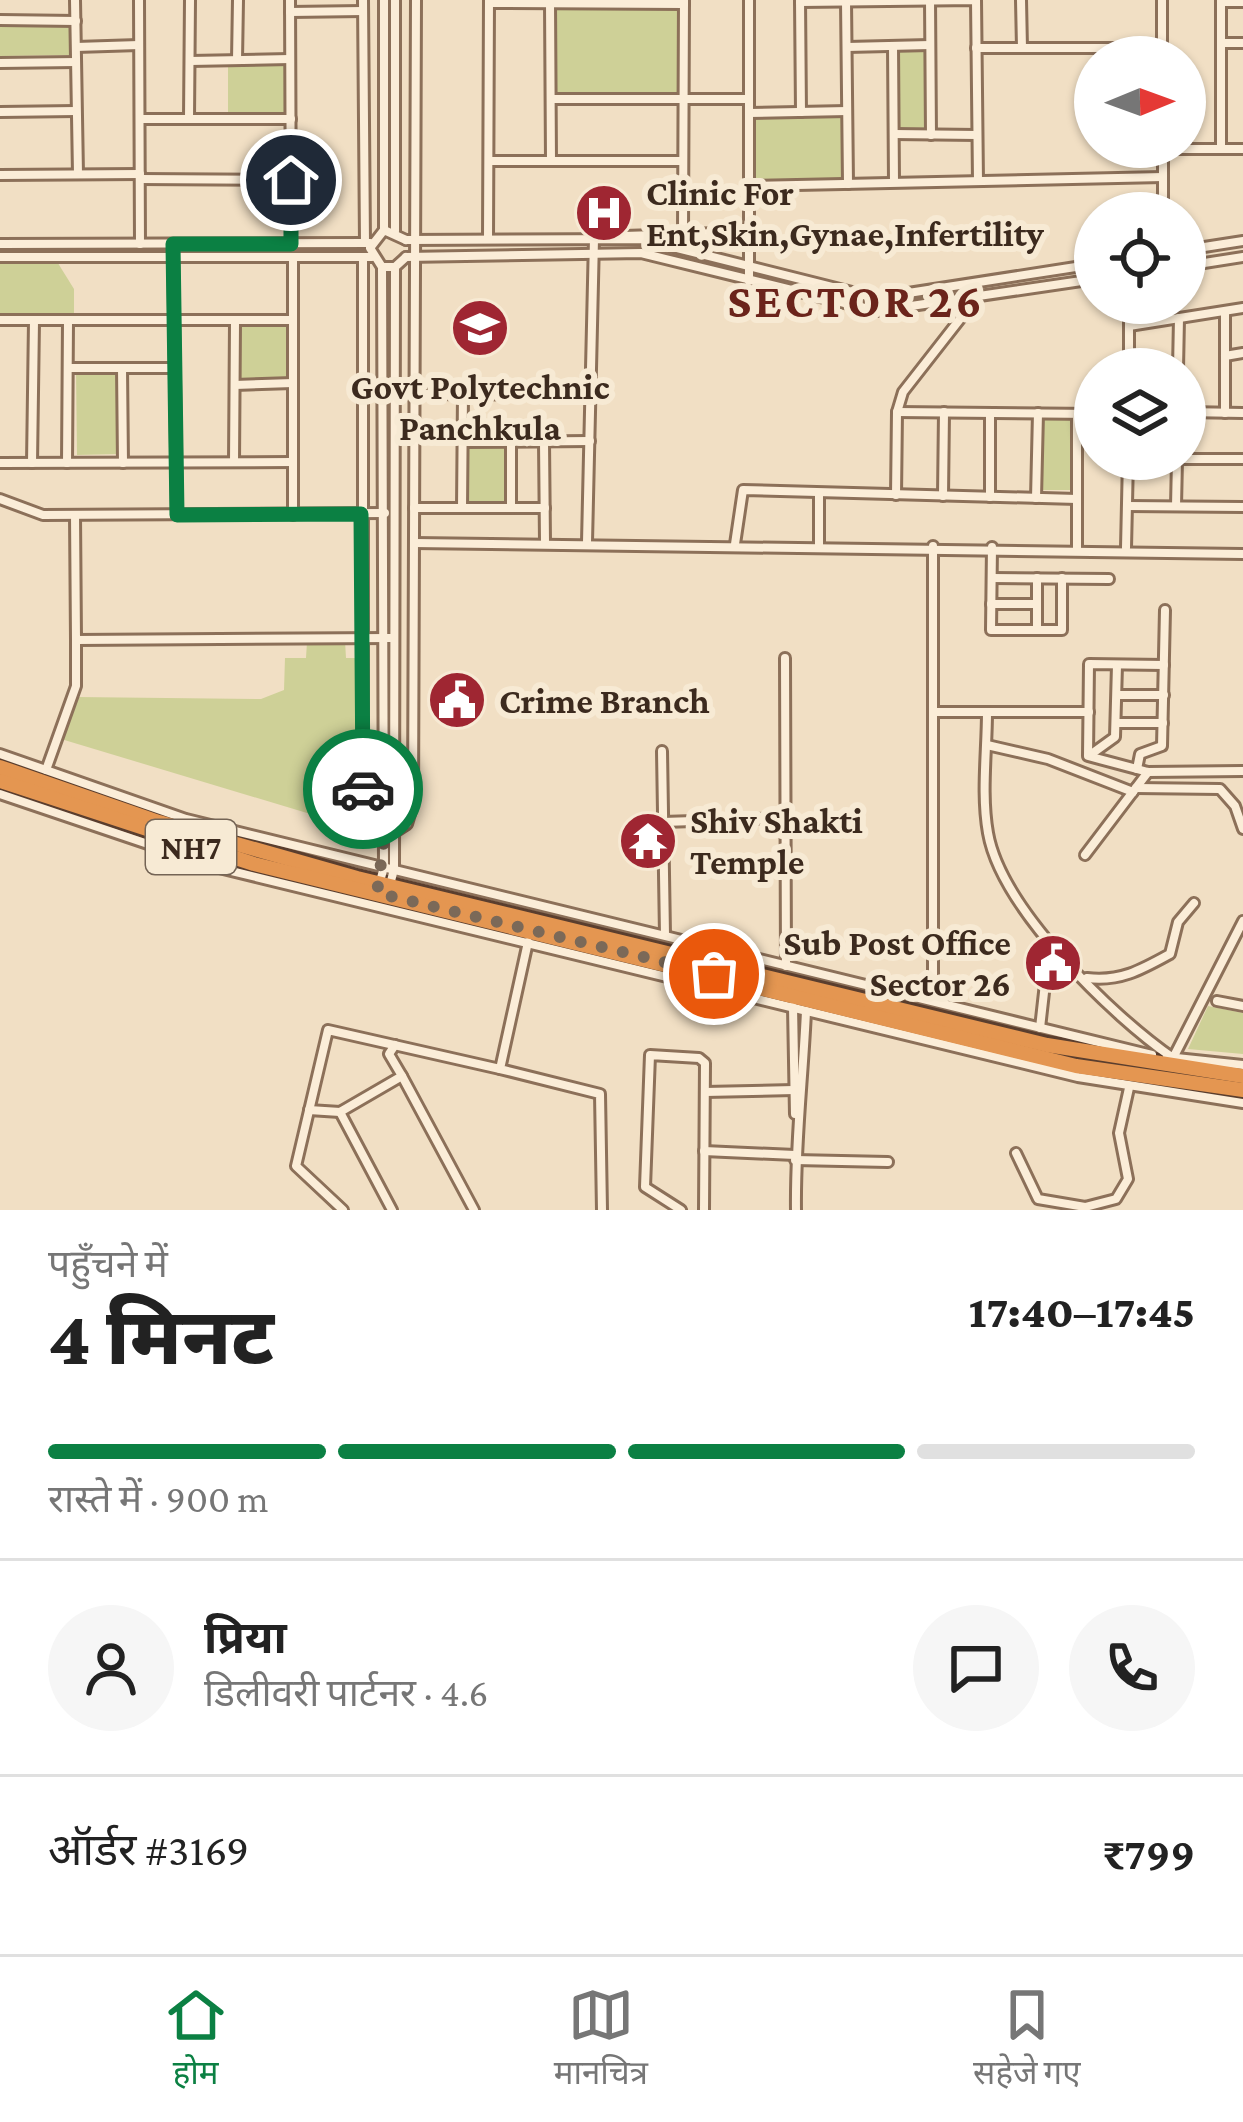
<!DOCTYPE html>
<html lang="hi">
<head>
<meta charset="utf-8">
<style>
	body { margin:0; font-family:"Crimson Pro","Noto Sans Devanagari",serif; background:#f6f6f6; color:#222; height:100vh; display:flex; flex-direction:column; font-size:45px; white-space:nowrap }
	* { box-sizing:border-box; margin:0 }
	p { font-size:39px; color:#767676 }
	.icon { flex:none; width:66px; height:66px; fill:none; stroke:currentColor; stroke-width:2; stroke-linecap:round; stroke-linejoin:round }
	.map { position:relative; height:1210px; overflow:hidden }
	.details { display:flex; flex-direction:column; background:#fff; flex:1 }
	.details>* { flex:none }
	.needle { width:78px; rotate:89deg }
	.buttons { position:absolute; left:1074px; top:36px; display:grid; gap:24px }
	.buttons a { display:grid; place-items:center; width:132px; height:132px; border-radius:50%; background:#fff; box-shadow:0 3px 9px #0004; font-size:60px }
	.pin { position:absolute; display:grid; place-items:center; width:102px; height:102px; color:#fff; margin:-51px; border:6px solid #fff; border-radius:50%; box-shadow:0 3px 12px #0007 }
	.courier { position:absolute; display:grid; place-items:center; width:120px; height:120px; margin:-60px; border:9px solid #0b8043; border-radius:50%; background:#fff; color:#222; box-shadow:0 3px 15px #0007 }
	.headline em { font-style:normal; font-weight:800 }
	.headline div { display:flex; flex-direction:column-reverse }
	.headline { display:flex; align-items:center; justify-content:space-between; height:204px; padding:0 48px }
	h1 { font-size:78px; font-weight:800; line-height:90px }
	.bar { display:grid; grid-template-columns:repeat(4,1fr); gap:18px 12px; align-content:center; height:144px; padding:0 48px }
	.bar i { height:15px; border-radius:9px; background:#e0e0e0 }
	.bar .on { background:#0b8043 }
	.bar p { grid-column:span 4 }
	.line { display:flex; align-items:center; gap:30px; padding:0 48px; border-top:3px solid #e0e0e0 }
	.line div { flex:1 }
	.round { display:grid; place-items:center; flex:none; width:126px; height:126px; border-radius:63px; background:#f6f6f6 }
	.tabs { display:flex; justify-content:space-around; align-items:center; height:168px; border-top:3px solid #e0e0e0; background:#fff; font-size:33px; color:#767676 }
	.tabs a { display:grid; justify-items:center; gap:6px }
	.tabs .on { color:#0b8043 }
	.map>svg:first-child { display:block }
</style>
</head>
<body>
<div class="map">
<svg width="1243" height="1210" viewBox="0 0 1243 1210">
	<rect width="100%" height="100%" fill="#f1dfc4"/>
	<g fill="#ced097">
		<polygon points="555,8 681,8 680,94 555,93"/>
		<polygon points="73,23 73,55 0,56 0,24"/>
		<polygon points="924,48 926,129 898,129 896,49"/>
		<rect x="228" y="64" width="60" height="48"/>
		<polygon points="841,117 842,179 756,180 755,118"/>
		<polygon points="0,259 56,260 74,289 74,316 0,315"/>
		<rect x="241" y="325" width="50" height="54"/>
		<polygon points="119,370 120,454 77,455 76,371"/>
		<polygon points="1040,415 1073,416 1072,490 1039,490"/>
		<rect x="465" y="445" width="42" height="58"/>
		<polygon points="345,641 346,658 360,658 360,829 61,739 76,697 261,699 284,690 285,658 306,658 307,642"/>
		<polygon points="1208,1006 1243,1013 1243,1054 1188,1049"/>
	</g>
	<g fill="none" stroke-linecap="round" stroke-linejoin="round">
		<g stroke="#8c7059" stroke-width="14">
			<g id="minor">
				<polyline points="75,0 78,174"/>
				<polyline points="139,0 140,244"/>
				<polyline points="290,0 291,244"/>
				<polyline points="363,0 365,243"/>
				<polyline points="749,0 749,281"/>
				<polyline points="800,0 801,112"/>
				<polyline points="930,0 931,135"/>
				<polyline points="1021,0 1022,48"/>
				<polyline points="1162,0 1162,57"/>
				<polyline points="846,1 848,184"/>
				<polyline points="800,2 976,0 978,181"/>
				<polyline points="1221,2 1243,2"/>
				<polyline points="489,3 684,4"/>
				<polyline points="550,3 551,161"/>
				<polyline points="290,12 363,11"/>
				<polyline points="0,20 76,21"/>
				<polyline points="1221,43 1243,43"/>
				<polyline points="893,46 894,182"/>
				<polyline points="76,47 139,45"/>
				<polyline points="847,47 930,45"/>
				<polyline points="976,48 1162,48"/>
				<polyline points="237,60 238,0"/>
				<polyline points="190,61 290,59"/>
				<polyline points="0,63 76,62"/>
				<polyline points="551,99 749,99"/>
				<polyline points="0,112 76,111"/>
				<polyline points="749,113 847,111"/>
				<polyline points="189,118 190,0"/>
				<polyline points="140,119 291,119"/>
				<polyline points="894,134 977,135"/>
				<polyline points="1163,148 1163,213"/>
				<polyline points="1163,149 1243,149"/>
				<polyline points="1221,149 1221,0"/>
				<polyline points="489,161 683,161"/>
				<polyline points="0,175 140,174"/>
				<polyline points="140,179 291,180"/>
				<polyline points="749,186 1163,177"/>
				<polyline points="384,230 384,0"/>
				<polyline points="395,231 395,0"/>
				<polyline points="683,233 684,0"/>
				<polyline points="624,236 749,232"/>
				<polyline points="488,239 489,0"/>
				<polyline points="406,240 641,239 876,298 1095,264"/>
				<polyline points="406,240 384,230 370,248 382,267 395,267 406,257"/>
				<polyline points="0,244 370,243"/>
				<polyline points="173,244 177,515"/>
				<polyline points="1185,250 1243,241"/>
				<polyline points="0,257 372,257"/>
				<polyline points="363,257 363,820 383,839"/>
				<polyline points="406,257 641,253 877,311 1095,279"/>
				<polyline points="1185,266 1243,257"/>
				<polyline points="1225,312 1225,413"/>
				<polyline points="0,320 293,320"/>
				<polyline points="1129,326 1243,308"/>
				<polyline points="1225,356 1243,353"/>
				<polyline points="68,368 174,368"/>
				<polyline points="122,368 123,463"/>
				<polyline points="1129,369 1129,303"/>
				<polyline points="1178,369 1179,318"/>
				<polyline points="235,385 293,383"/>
				<polyline points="415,394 591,395"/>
				<polyline points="897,412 1095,414"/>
				<polyline points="1185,412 1243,413"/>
				<polyline points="990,413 990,497"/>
				<polyline points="1077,414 1077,548"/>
				<polyline points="463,442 590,441"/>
				<polyline points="544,442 545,542"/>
				<polyline points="1177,459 1243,459"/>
				<polyline points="234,462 235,323"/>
				<polyline points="0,463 293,462"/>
				<polyline points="32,463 34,321"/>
				<polyline points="67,463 68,322"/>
				<polyline points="896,495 897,412 903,392 978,296"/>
				<polyline points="943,496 944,412"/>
				<polyline points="1036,498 1038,413"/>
				<polyline points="0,499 43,515 385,513"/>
				<polyline points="1127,506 1243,507"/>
				<polyline points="1176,506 1177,460"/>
				<polyline points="414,508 545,508"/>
				<polyline points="462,508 463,394"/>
				<polyline points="511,508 511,442"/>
				<polyline points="75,515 76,640 391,638"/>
				<polyline points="293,515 293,257"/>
				<polyline points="587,542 594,239"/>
				<polyline points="414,543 1243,554"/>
				<polyline points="735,544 743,490 1077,499"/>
				<polyline points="819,545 819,494"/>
				<polyline points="992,547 991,630 1062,630 1062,578"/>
				<polyline points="1126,548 1128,459"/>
				<polyline points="992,578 1109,579"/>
				<polyline points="1037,578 1037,630"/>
				<polyline points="991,604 1037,604"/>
				<polyline points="785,658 786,966"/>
				<polyline points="1164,665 1089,664 1088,756 1148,772 1243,771"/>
				<polyline points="1117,695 1164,695"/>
				<polyline points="934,712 1089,712"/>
				<path d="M987,712c0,39 -6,82 1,121 13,75 124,183 185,225l70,-137"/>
				<polyline points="1117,723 1163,723"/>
				<polyline points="987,745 1048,759 1133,792"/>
				<polyline points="662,751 665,935"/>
				<polyline points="0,754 186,819 1152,1055"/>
				<polyline points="1090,755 1115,737 1117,665"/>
				<polyline points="1137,769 1140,754 1162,746 1165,610"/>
				<polyline points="46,770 76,686 76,640"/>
				<polyline points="1136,788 1220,789 1235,806 1243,829"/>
				<polyline points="0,794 219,868 1078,1077 1243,1103"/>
				<polyline points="663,822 785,818"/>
				<polyline points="393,833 407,824 413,804 416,0"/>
				<polyline points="1085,855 1148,772"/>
				<polyline points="379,885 384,867 382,267"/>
				<polyline points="389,889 394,869 395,267"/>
				<polyline points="528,942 500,1069 600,1094 602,1210"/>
				<path d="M1087,978c33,4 54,-8 83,-24l8,-32 16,-19"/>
				<polyline points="933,998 933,546"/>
				<polyline points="1217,1001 1243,1006"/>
				<polyline points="793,1007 795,1114"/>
				<polyline points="1040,1028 1049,948"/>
				<polyline points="1167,1057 1243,1065"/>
				<polyline points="402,1076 474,1210"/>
				<polyline points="705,1092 794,1090"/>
				<polyline points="309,1110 340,1112 402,1076 389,1054 395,1045"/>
				<polyline points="340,1112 392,1210"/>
				<polyline points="704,1151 795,1155"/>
				<polyline points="1016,1153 1038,1199 1085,1207 1116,1199 1128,1179 1119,1133 1129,1088"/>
				<polyline points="795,1160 888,1162"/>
				<polyline points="343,1210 296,1166 328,1030 500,1069"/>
				<polyline points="681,1210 645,1187 650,1055 699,1058 705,1063 704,1210"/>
				<path d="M796,1210c-1,-68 7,-131 10,-199"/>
			</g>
		</g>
		<g stroke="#5a3e2e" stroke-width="20">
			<g id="highway">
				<polyline points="0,767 159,822 357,878 1047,1045 1243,1076"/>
				<polyline points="0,781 254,864 1076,1066 1243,1090"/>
			</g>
		</g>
		<use href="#minor" stroke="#fbedd8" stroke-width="8"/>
		<use href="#highway" stroke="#e49651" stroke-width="14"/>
	</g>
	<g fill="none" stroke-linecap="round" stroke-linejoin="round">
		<polyline stroke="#7b6958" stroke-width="12" stroke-dasharray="0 21.6" points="363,789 364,825 384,840 377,893 714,974"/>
		<polyline stroke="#0b8043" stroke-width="15" points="291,180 291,244 173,244 177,515 361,514 363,789"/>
	</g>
	<defs>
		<g id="hospital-disc" transform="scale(3)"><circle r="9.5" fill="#9f2632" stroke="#f7ead4"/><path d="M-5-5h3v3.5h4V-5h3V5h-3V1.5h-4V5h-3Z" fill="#fff"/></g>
		<g id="university-disc" transform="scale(3)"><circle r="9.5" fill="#9f2632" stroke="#f7ead4"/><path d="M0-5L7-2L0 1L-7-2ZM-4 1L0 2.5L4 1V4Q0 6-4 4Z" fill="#fff"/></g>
		<g id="civic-disc" transform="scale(3)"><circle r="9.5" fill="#9f2632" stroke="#f7ead4"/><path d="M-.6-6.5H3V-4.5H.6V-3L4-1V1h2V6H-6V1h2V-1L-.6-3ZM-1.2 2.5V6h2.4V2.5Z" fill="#fff"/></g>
		<g id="temple-disc" transform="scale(3)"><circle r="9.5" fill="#9f2632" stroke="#f7ead4"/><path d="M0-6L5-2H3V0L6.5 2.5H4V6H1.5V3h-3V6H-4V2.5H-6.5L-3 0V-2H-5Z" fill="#fff"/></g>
	</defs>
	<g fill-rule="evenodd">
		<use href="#hospital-disc" x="604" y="213"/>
		<use href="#university-disc" x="480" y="328"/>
		<use href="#civic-disc" x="457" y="700"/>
		<use href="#temple-disc" x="648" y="841"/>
		<use href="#civic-disc" x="1053" y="963"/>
	</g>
	<g text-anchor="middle" stroke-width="12" stroke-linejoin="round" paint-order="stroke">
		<rect fill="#f7ead4" stroke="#746455" stroke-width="3" x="146" y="820" width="90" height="54" rx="9"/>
		<g font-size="33" font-weight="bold" fill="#3c2a1e">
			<text x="191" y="859">NH7</text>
		</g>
		<g font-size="36" font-weight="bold" fill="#3c2a1e" stroke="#f7ead4" text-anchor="start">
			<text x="646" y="205">Clinic For<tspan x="646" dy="41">Ent,Skin,Gynae,Infertility</tspan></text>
			<text x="480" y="399" text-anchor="middle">Govt Polytechnic<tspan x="480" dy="41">Panchkula</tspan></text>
			<text x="499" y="713">Crime Branch</text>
			<text x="690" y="833">Shiv Shakti<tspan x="690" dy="41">Temple</tspan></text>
			<text x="1011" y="955" text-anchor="end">Sub Post Office<tspan x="1011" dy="41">Sector 26</tspan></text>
		</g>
		<g font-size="48" font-weight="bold" letter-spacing="3" fill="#6b241b" stroke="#f7ead4">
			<text x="856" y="317">SECTOR 26</text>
		</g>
	</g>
</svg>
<div class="buttons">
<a><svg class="needle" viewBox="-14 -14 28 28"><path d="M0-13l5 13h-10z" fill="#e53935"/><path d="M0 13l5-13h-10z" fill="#767676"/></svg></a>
<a><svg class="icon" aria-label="locate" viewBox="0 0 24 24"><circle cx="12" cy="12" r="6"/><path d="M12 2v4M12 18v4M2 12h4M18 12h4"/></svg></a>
<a><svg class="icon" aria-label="layers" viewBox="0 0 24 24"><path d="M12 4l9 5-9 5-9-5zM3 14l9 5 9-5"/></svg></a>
</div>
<div class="pin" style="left:714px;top:974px;background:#ea580c"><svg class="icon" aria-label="bag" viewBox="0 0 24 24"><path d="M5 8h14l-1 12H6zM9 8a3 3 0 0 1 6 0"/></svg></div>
<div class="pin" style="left:291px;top:180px;background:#1f2937"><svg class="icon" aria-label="home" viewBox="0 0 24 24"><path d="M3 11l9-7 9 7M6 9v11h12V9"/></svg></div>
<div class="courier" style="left:363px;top:789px"><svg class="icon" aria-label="car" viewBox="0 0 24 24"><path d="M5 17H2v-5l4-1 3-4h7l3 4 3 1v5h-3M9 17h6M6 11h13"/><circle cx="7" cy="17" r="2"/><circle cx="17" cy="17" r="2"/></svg></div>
</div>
<section class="details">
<div class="headline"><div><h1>4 मिनट</h1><p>पहुँचने में</p></div><em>17:40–17:45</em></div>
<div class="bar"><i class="on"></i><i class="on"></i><i class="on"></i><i></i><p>रास्ते में · 900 m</p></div>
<div class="line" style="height:216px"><a class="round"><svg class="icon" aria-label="person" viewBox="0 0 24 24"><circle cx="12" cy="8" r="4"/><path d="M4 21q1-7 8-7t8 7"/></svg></a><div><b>प्रिया</b><p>डिलीवरी पार्टनर · 4.6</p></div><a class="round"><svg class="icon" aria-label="chat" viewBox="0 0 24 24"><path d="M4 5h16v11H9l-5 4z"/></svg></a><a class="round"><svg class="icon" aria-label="phone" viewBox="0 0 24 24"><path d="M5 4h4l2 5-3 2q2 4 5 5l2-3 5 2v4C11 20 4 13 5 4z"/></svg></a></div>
<div class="line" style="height:156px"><div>ऑर्डर #3169</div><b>₹799</b></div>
</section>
<nav class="tabs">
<a class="on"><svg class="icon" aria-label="home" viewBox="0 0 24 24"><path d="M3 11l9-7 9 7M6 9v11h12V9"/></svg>होम</a>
<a><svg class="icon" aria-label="map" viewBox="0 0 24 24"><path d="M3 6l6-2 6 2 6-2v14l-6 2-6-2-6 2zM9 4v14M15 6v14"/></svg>मानचित्र</a>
<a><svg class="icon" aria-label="saved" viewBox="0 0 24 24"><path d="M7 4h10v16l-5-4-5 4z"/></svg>सहेजे गए</a>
</nav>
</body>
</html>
